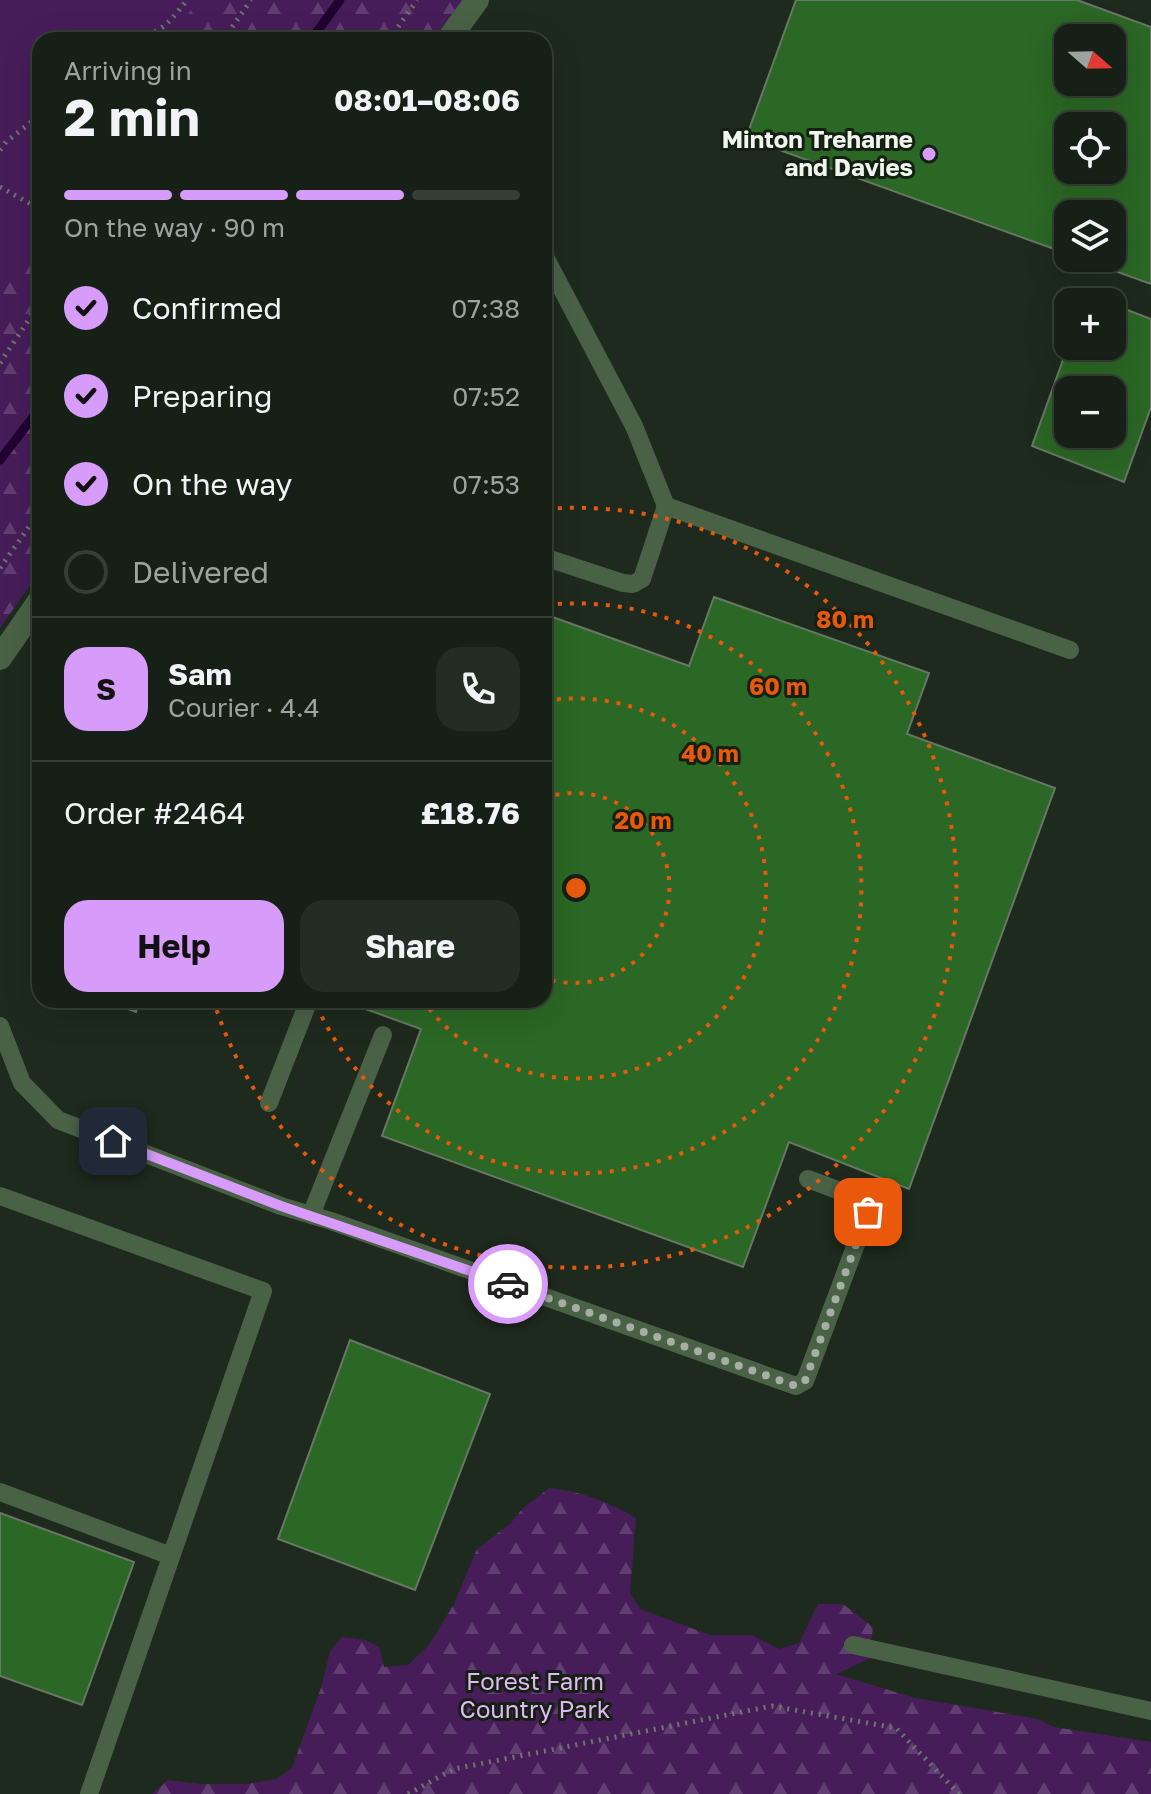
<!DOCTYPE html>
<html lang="en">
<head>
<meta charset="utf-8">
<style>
	body { margin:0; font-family:"Golos Text",sans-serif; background:#232d23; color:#f1f3f6; height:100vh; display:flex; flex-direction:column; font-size:30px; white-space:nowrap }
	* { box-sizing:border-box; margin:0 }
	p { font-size:26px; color:#9ea3a1 }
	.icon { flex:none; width:44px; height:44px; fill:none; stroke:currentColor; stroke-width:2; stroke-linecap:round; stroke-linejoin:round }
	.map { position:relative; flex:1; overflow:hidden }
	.panel { position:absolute; left:32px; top:32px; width:520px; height:976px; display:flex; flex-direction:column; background:#162016; border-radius:24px; box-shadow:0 8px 32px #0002,0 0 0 2px #353e35 }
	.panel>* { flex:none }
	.needle { width:52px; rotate:110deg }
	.controls { position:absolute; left:1054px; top:24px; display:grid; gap:16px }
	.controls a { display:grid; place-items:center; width:72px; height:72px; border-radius:16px; background:#162016; box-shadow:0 8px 32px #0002,0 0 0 2px #353e35; font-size:40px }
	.pin { position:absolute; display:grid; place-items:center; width:68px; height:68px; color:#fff; margin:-34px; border-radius:16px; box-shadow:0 4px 12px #0006 }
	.courier { position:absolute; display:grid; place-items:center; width:80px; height:80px; margin:-40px; border:6px solid #d79bf9; border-radius:50%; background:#fff; color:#222; box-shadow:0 2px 10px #0007 }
	.head em { font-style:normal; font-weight:700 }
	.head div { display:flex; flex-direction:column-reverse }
	.head { display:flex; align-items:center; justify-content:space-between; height:136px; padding:0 32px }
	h1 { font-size:52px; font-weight:700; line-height:60px }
	.bar { display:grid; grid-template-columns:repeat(4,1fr); gap:12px 8px; align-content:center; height:96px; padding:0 32px }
	.bar i { height:10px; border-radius:6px; background:#353e35 }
	.bar .active { background:#d79bf9 }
	.bar p { grid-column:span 4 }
	.line { display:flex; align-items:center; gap:20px; padding:0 32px; border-top:2px solid #353e35 }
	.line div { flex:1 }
	.round { display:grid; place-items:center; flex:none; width:84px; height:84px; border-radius:24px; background:#232d23 }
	ol { padding:0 32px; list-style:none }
	li { display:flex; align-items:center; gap:24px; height:88px }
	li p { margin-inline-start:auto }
	li .icon { padding:8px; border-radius:50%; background:#d79bf9; color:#111; stroke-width:4 }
	li:last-child { color:#9ea3a1 }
	li i { width:44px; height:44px; border:4px solid #353e35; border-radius:50% }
	.button { display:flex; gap:16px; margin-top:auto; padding:16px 32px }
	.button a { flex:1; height:92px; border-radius:24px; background:#d79bf9; color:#111; font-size:32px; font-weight:700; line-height:92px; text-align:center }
	.button a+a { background:#232d23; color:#f1f3f6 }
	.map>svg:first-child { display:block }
</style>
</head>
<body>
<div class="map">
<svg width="1151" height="1794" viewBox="0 0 1151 1794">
	<defs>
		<pattern id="forest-firs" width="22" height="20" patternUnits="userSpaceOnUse" patternTransform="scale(2)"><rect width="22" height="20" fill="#461d59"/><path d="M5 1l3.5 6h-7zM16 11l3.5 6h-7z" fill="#613e71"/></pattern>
	</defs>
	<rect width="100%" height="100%" fill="#1e2a1d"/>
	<polygon fill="#461d59" points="0,0 463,0 432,40 40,40 40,571 0,628"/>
	<g fill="url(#forest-firs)">
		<polygon points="198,0 463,0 432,40 163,40 179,27"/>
		<polygon points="40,242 40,571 0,628 0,295"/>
		<path d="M549,1488c31,3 60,14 87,30l-6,75 10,16 70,26h42l27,14 20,-6 19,-39h25l30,23 -4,32 -33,15 79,24 123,21 16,8 97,15v52h-999l16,-14 32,4h46l30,-5 16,-11 30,-83 8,-34 12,-14 23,3 14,7 5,20 24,-2 21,-20 25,-41 23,-55 34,-26 12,-15z"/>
	</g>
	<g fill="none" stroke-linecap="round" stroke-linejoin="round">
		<g stroke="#210030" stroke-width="9">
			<polyline points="311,40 340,0"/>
			<polyline points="0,460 40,408"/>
		</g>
	</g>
	<g fill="#2b6725" stroke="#697767" stroke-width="2" fill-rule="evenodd">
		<path d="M796,0h281l74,27v257l-72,-26h33v-44h-44v40l-322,-116zM1068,38h44v44h-44zM1068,126h44v44h-44z"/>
		<polygon points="1087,294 1107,302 1084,302"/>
		<path d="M1112,304l39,15v88l-27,75 -92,-36 36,-100h44zM1068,390h44v44h-44z"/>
		<polygon points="714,597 929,673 907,734 1055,788 909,1189 789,1142 743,1267 382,1136 421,1029 357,1006 360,1000 544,1000 544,614 689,666"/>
		<polygon points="104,1000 140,1000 136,1012"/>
		<polygon points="350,1340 490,1394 415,1590 278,1539"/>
		<polygon points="0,1513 134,1562 82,1705 0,1676"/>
	</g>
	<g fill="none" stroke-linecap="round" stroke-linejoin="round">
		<g stroke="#6c776b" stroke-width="5" stroke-dasharray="2 6" stroke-linecap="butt">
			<path d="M124,40c36,-6 41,-12 63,-40"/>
			<polyline points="223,40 251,0"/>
			<polyline points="389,40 417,0"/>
			<polyline points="0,150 6,142 40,115"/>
			<polyline points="0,187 40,209"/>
			<polyline points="0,363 40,303"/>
			<polyline points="0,568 40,511"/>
			<polyline points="408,1794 454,1769 772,1706 896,1728 959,1794"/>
		</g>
		<g stroke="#496246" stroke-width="18">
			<polyline points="544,255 634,426 666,506"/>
			<polyline points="544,557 623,583 633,584 642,579 666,506 1070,650"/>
			<polyline points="0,1026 22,1083 58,1120 281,1206 331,1221 796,1386 805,1381 868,1212 867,1201 808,1179"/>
			<polyline points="269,1103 309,1000"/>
			<polyline points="0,1196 263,1291 89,1794"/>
			<polyline points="311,1215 383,1035"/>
			<polyline points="0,1492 171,1556"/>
			<polyline points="853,1645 1151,1711"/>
		</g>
		<g stroke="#496246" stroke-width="24">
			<polyline points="448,40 477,0"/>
			<polyline points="0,658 40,600"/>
		</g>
	</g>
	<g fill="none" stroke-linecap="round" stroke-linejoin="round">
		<polyline stroke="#a5afa4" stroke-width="8" stroke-dasharray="0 14.4" points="508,1284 796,1386 805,1381 868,1212"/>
		<polyline stroke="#d79bf9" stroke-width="10" points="113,1141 281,1206 508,1284"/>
	</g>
	<g fill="none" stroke="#e8590c" stroke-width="4" stroke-dasharray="4 8">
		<path d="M544 798A95 95 0 1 1 544 978"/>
		<path d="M545 701A190 190 0 1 1 423 1001"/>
		<path d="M546 605A285 285 0 1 1 315 1002"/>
		<path d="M546 509A380 380 0 1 1 214 1002"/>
	</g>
	<circle fill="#d79bf9" stroke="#152013" stroke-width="3" cx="929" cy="154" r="8"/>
	<g text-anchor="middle" stroke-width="6" stroke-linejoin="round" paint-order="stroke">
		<g font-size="24" font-weight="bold" fill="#eef6ed" stroke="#152013" text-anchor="end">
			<text x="913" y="148">Minton Treharne<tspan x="913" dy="28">and Davies</tspan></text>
		</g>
		<g font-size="24" fill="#ddb8f2" stroke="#152013">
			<text x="535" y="1690">Forest Farm<tspan x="535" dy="28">Country Park</tspan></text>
		</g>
	</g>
	<circle cx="576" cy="888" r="12" fill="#e8590c" stroke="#152013" stroke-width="4"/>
	<g font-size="24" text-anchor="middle" font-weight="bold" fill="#e8590c" stroke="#152013" stroke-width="6" stroke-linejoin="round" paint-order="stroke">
		<text x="845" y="628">80 m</text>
		<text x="778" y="695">60 m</text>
		<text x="710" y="762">40 m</text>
		<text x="643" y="829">20 m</text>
	</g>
</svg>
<div class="controls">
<a><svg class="needle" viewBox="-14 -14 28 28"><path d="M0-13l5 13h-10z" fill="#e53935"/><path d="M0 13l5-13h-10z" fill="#9ea3a1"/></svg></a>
<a><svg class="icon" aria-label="locate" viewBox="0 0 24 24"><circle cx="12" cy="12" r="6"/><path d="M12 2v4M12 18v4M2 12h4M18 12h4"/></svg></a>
<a><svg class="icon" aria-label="layers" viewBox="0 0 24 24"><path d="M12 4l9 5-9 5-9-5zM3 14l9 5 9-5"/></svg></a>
<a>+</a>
<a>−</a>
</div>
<div class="pin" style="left:868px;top:1212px;background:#ea580c"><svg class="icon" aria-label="bag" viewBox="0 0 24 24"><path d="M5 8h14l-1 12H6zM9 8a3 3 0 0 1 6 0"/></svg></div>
<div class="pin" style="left:113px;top:1141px;background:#1f2937"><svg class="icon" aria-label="home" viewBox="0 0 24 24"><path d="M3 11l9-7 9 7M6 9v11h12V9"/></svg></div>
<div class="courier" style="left:508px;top:1284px"><svg class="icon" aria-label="car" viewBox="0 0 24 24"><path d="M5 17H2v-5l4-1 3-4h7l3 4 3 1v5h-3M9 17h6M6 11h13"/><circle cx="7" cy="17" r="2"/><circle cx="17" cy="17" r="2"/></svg></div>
<section class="panel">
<div class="head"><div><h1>2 min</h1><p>Arriving in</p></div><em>08:01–08:06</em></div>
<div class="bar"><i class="active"></i><i class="active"></i><i class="active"></i><i></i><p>On the way · 90 m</p></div>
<ol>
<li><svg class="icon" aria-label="check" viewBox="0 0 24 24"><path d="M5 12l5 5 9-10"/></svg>Confirmed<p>07:38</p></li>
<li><svg class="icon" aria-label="check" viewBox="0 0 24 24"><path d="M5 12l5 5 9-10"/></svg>Preparing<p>07:52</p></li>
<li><svg class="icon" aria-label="check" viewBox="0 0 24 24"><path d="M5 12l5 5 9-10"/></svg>On the way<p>07:53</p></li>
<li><i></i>Delivered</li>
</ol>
<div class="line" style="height:144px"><b class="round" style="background:#d79bf9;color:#111">S</b><div><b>Sam</b><p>Courier · 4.4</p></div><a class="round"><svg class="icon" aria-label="phone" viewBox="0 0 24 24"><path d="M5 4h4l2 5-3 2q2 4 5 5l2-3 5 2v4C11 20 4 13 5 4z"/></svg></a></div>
<div class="line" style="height:104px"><div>Order #2464</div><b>£18.76</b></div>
<div class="button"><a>Help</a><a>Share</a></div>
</section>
</div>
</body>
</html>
